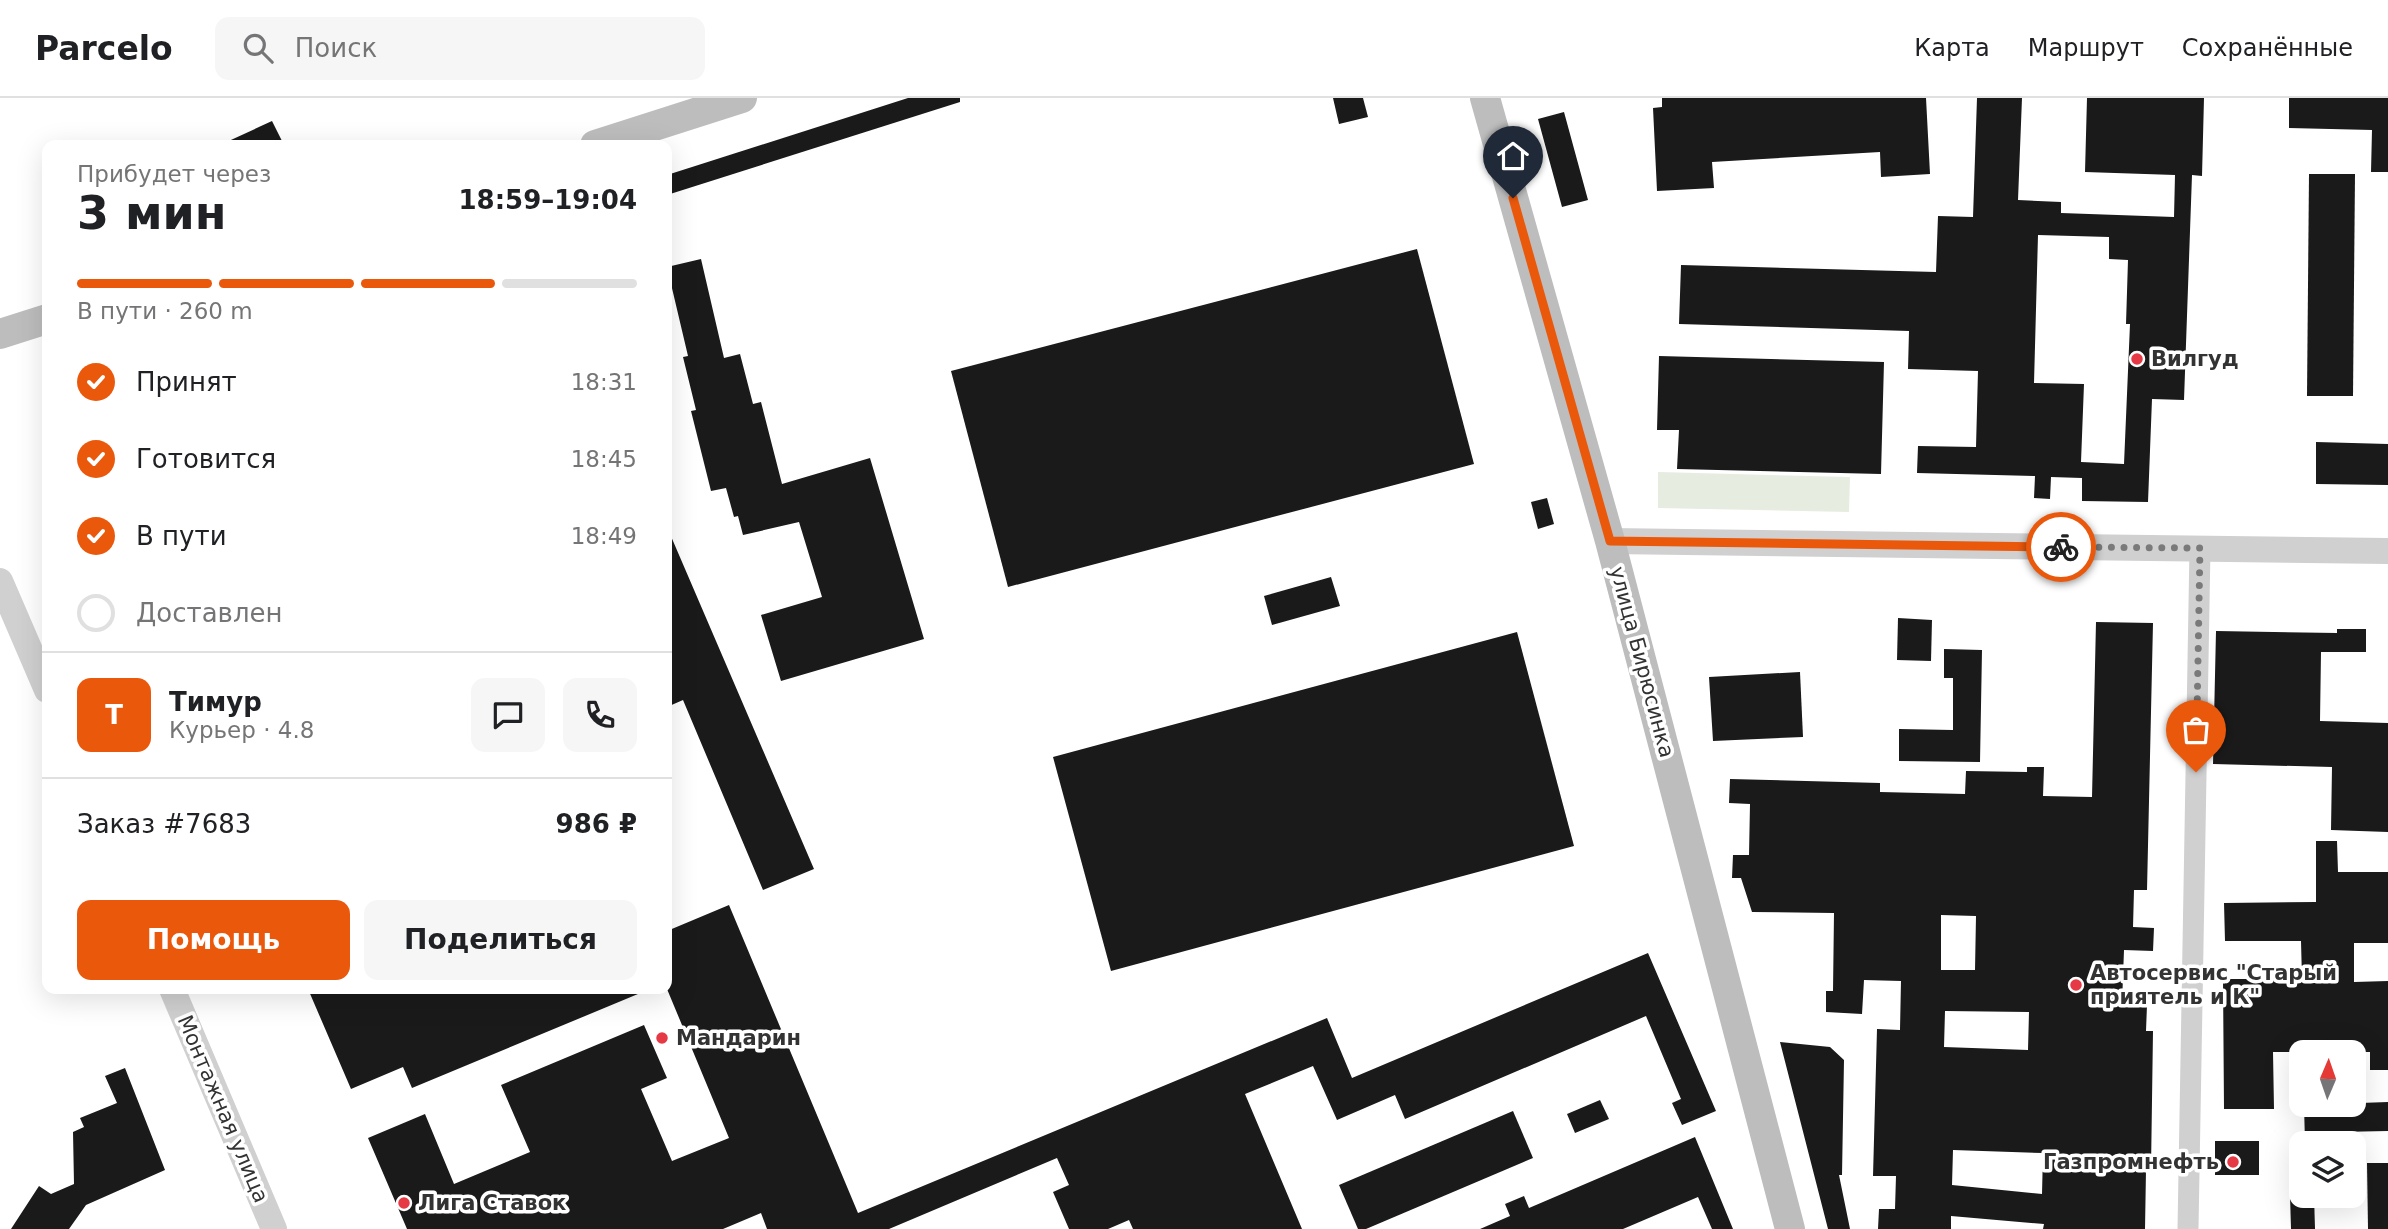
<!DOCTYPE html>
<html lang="ru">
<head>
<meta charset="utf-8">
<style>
	body { margin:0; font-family:"DejaVu Sans",sans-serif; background:#f6f6f6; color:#202124; height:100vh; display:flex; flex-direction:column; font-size:26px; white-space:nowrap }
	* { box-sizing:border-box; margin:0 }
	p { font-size:23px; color:#757577 }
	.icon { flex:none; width:38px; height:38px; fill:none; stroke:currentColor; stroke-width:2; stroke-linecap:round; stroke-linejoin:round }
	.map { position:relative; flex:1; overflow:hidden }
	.details { position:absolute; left:42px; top:42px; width:630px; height:854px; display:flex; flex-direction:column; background:#fff; border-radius:14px; box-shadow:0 7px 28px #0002 }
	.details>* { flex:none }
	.needle { width:46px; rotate:2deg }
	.fabs { position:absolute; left:2289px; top:942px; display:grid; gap:14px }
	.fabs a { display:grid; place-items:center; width:77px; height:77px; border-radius:14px; background:#fff; box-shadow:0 7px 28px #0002; font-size:35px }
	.pin { position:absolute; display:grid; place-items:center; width:60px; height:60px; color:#fff; margin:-72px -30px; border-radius:50% 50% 50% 0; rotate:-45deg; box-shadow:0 0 7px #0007 }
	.pin .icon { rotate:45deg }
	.courier { position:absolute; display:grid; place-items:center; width:70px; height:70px; margin:-35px; border:5px solid #ea580c; border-radius:50%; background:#fff; color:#222; box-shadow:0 2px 9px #0007 }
	.summary em { font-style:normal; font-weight:700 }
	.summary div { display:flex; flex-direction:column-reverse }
	.summary { display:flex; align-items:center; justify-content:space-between; height:119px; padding:0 35px }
	h1 { font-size:46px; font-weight:700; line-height:52px }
	.bar { display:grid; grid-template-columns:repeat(4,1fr); gap:10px 7px; align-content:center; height:84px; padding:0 35px }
	.bar i { height:9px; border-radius:5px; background:#e0e0e0 }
	.bar .selected { background:#ea580c }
	.bar p { grid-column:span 4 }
	.line { display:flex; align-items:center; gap:18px; padding:0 35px; border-top:2px solid #e0e0e0 }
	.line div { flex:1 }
	.round { display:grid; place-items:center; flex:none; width:74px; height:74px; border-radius:14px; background:#f6f6f6 }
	ol { padding:0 35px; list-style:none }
	li { display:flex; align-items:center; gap:21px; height:77px }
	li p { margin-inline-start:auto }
	li .icon { padding:7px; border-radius:50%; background:#ea580c; color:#fff; stroke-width:4 }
	li:last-child { color:#757577 }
	li i { width:38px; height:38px; border:4px solid #e0e0e0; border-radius:50% }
	.cta { display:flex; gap:14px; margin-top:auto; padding:14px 35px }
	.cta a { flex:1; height:80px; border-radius:14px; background:#ea580c; color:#fff; font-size:28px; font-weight:700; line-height:80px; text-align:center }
	.cta a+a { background:#f6f6f6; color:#202124 }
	header { display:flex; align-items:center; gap:42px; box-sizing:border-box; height:98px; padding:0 35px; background:#fff; border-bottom:2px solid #e0e0e0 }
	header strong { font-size:33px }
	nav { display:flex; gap:38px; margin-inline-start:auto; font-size:24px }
	.search { width:490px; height:63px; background:#f6f6f6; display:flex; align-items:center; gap:18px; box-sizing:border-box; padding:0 24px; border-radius:14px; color:#757577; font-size:26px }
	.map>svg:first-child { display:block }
</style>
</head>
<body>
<header>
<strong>Parcelo</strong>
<div class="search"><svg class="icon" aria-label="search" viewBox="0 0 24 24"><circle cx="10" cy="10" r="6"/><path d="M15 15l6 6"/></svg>Поиск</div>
<nav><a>Карта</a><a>Маршрут</a><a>Сохранённые</a></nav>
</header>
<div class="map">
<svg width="2388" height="1131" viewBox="0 0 2388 1131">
	<rect width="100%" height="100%" fill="#fff"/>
	<polygon fill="#e6ecdf" points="1658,374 1850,379 1849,414 1658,410"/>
	<g fill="#1a1a1a" fill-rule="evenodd">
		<polygon points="908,0 960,0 960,4 667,97 667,77"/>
		<polygon points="1333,0 1363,0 1368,19 1339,26"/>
		<polygon points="1662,0 1926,0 1930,76 1881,79 1880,54 1712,64 1714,90 1657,93 1653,10 1662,9"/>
		<path d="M1977,0h45l-4,102 43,2v11l113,4 1,-42 -90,-3 2,-74h117l-2,78 -10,-1 -8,225 -32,-1 -4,103 -66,-1v-23l-31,-1 -1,22 -16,-1 1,-22 -118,-3 1,-27 58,1 2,-76 -70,-2 1,-38 -230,-7 2,-59 255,7 2,-56 35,1zM2038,137l71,2v22l19,1 -2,64h4l-6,140 -43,-2 3,-78 -50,-1z"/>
		<polygon points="2289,0 2388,0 2388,74 2371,74 2372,32 2289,30"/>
		<polygon points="1564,14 1588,102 1562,109 1538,21"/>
		<polygon points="272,23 284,47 220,47"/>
		<polygon points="2309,76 2355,76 2353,298 2307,298"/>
		<polygon points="1417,151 1474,366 1008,489 951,273"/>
		<polygon points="701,161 724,260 740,256 753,306 761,304 782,386 870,360 924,541 781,583 761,517 822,499 799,424 743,437 738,418 734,419 726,390 711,393 691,313 696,312 683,259 688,258 667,169"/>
		<polygon points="1659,258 1884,264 1881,376 1677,371 1679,332 1657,332"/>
		<polygon points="2316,344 2388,346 2388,387 2316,386"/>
		<polygon points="1547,400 1554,426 1538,431 1531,404"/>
		<polygon points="667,429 814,771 763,792 683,602 667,609"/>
		<polygon points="1331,479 1340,508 1272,527 1264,498"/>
		<polygon points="1898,520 1932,522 1931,563 1897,562"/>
		<path d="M2096,524l57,1 -6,267h-13l-1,37 21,1 -1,23 -29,-1 -2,54 25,1 -1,26h7l-2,138 -5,1 -1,59h-102l1,-5 -93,-8v13h-73l1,-20h16l1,-33h-23l4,-147 23,1 1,-49 -37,-1 -2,34 -36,-2v-21h7l1,-78 -82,-1 -11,-34h-9l1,-23h16l1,-51 -21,-1 1,-24 150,4v9l85,2 1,-23 61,1v-5h17l-1,29 49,1zM1941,817l35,1 -1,54h-34zM1945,913l84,1 -1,38 -84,-3zM1953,1052l90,3 -1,41 -90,-9z"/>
		<polygon points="2337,531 2366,531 2366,554 2321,554 2320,623 2388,625 2388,734 2331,732 2332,669 2213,666 2216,533 2337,535"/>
		<polygon points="1517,534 1574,748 1111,873 1053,659"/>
		<polygon points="1944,551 1982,552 1980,664 1899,663 1899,631 1953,632 1953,580 1944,580"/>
		<polygon points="1800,574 1803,639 1713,643 1709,579"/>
		<polygon points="2316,743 2337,743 2338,774 2388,774 2388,845 2354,845 2354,884 2388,883 2388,972 2370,972 2370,954 2273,954 2274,1011 2224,1011 2223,881 2302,881 2301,843 2225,843 2224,805 2316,804"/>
		<polygon points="729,807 858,1115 1327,920 1352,980 1648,855 1716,1013 1682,1027 1672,1005 1681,1001 1646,918 1405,1021 1395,997 1337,1022 1313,968 1245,996 1302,1131 1133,1131 1129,1122 1108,1131 1069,1131 1053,1094 1069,1087 1057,1060 889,1131 767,1131 761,1115 723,1131 407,1131 368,1040 425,1016 454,1086 530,1054 501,987 644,927 667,980 641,991 672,1063 729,1040 667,891 667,833"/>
		<polygon points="308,891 650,891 412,990 403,969 351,991"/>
		<polygon points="1780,944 1830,949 1844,962 1842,1077 1839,1077 1850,1131 1828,1131"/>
		<polygon points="125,970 165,1072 86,1107 69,1131 11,1131 39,1088 51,1096 74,1086 73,1034 84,1029 80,1020 117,1005 105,978"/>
		<polygon points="1600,1002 1609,1021 1575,1035 1567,1016"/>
		<polygon points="2388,1004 2388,1033 2337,1034 2337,1045 2305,1045 2304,1007"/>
		<polygon points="1513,1013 1533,1060 1366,1131 1358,1131 1339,1087"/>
		<polygon points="1695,1039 1733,1131 1712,1131 1698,1099 1623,1131 1480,1131 1510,1118 1505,1106 1524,1098 1529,1110"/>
		<rect x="2215" y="1043" width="44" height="34"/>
		<polygon points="2367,1065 2388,1065 2388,1131 2368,1131"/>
		<polygon points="2290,1097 2314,1097 2315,1131 2291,1131"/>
	</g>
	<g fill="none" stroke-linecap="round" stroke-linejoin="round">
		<polyline stroke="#d0d0d0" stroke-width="21" points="2188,1131 2200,450"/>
		<g stroke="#d0d0d0" stroke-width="26">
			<polyline points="1610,443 2388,453"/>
			<polyline points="0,483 47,592"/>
			<polyline points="172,891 274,1131"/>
		</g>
		<g stroke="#bdbdbd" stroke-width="30">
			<polyline points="1485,0 1610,443 1790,1131"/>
			<polyline points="595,47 742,0"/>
			<polyline points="0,236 47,221"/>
		</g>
	</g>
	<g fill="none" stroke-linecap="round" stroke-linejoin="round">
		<polyline stroke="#7a7a7a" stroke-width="7" stroke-dasharray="0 12.6" points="2061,449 2200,450 2196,674"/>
		<polyline stroke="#ea580c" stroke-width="9" points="1513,100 1610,443 2061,449"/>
	</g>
	<g fill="#e63946" stroke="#fff" stroke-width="2.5">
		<circle cx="2137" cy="261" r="7"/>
		<circle cx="2076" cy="887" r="7"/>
		<circle cx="662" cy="940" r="7"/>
		<circle cx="2233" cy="1064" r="7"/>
		<circle cx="404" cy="1105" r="7"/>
	</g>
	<g text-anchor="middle" stroke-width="7" stroke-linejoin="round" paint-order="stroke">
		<g font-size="21" font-weight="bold" fill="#333" stroke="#fff" text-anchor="start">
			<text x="2151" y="268">Вилгуд</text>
			<text x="2090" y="882">Автосервис "Старый<tspan x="2090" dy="24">приятель и К"</tspan></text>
			<text x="676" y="947">Мандарин</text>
			<text x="2219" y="1071" text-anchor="end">Газпромнефть</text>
			<text x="418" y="1112">Лига Ставок</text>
		</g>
		<g font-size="21" fill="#333" stroke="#fff">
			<text transform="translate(1642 564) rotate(75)" y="7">улица Бирюсинка</text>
			<text transform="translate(223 1011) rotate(67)" y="7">Монтажная улица</text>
		</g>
	</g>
</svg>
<div class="fabs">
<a><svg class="needle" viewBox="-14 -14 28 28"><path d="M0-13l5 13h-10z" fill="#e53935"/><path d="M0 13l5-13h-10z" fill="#757577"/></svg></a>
<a><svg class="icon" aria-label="layers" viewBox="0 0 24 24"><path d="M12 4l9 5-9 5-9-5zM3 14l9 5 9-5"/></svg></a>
</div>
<div class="pin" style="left:2196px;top:674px;background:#ea580c"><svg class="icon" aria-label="bag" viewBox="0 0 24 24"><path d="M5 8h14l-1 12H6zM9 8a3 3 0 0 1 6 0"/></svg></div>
<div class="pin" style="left:1513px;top:100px;background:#1f2937"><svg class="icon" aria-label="home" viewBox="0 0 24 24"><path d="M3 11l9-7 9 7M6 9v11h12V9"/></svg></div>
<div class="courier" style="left:2061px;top:449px"><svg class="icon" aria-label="bike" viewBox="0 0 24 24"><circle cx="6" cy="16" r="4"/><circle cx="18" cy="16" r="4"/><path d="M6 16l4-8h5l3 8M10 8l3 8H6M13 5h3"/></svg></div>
<section class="details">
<div class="summary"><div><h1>3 мин</h1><p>Прибудет через</p></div><em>18:59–19:04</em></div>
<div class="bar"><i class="selected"></i><i class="selected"></i><i class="selected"></i><i></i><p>В пути · 260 m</p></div>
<ol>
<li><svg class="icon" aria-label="check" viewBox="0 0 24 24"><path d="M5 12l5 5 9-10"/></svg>Принят<p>18:31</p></li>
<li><svg class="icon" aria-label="check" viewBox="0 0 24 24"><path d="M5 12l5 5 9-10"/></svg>Готовится<p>18:45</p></li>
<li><svg class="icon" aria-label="check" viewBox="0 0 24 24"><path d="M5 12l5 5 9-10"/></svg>В пути<p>18:49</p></li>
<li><i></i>Доставлен</li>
</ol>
<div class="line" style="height:126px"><b class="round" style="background:#ea580c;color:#fff">Т</b><div><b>Тимур</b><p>Курьер · 4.8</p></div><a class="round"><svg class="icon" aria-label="chat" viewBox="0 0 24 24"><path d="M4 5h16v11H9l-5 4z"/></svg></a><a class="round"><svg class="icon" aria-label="phone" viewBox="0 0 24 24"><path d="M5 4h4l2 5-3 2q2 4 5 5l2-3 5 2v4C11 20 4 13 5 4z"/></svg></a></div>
<div class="line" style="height:91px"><div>Заказ #7683</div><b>986 ₽</b></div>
<div class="cta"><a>Помощь</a><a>Поделиться</a></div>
</section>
</div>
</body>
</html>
